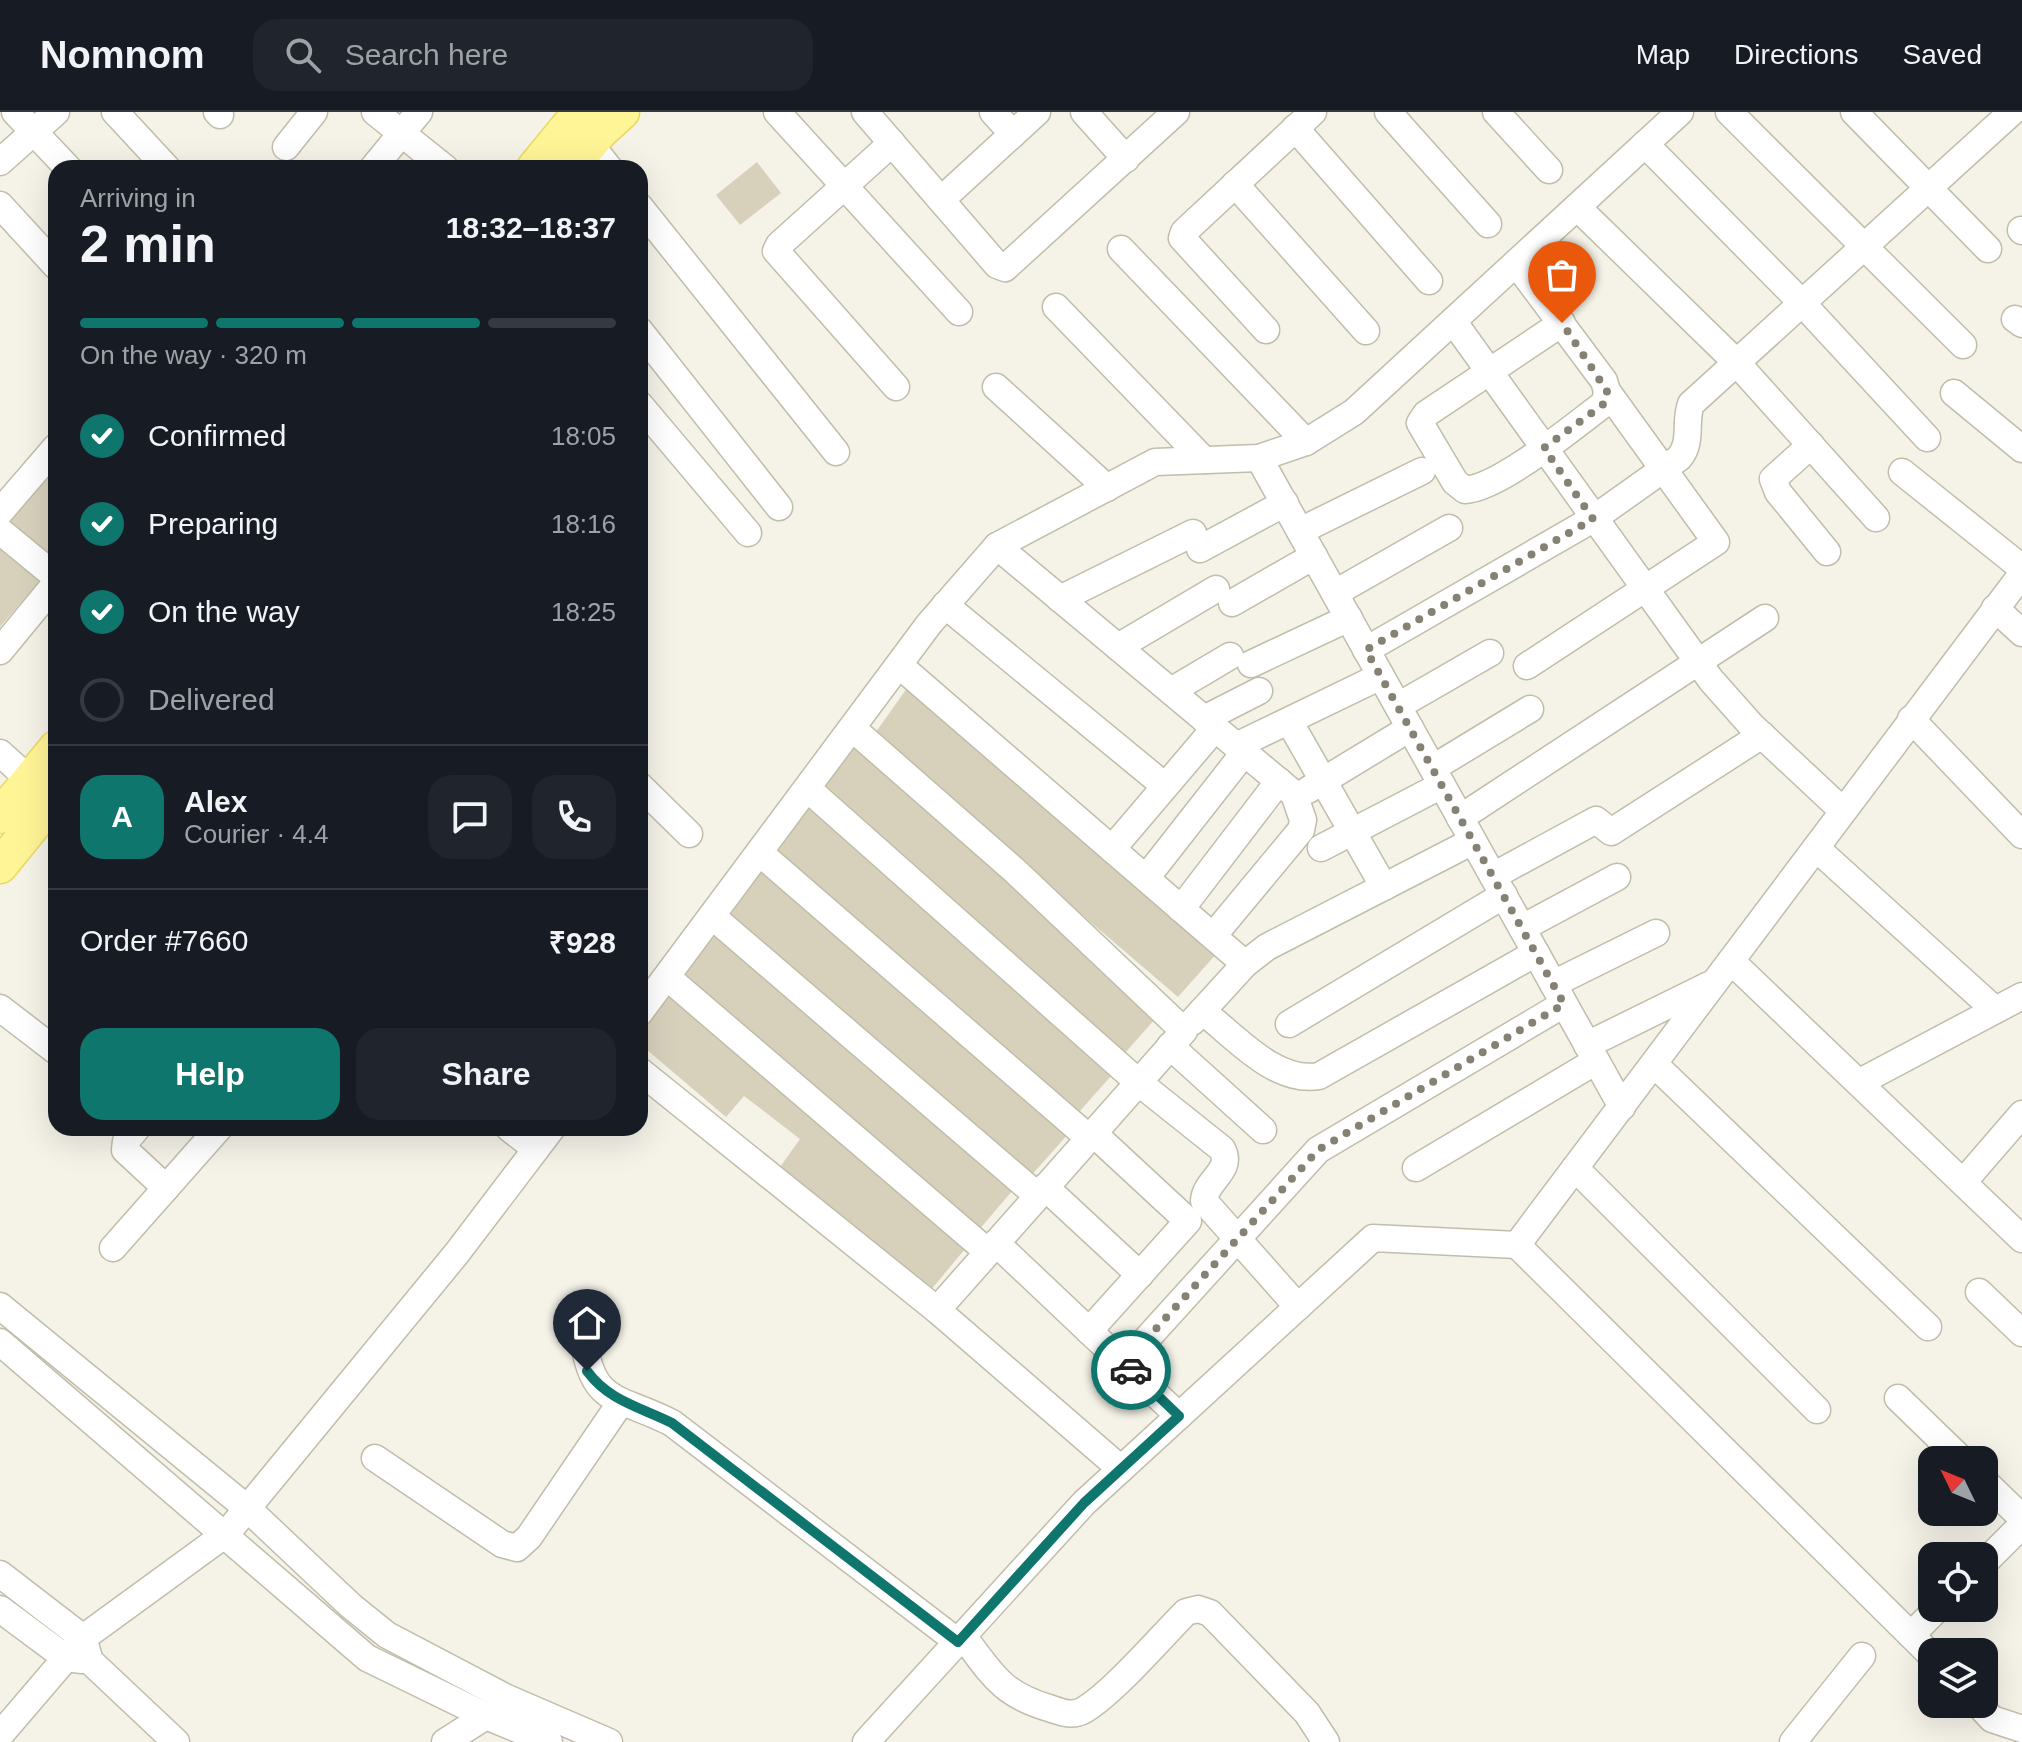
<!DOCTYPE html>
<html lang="en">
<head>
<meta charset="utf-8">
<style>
	body { margin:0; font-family:Helvetica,sans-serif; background:#20242c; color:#f1f3f6; height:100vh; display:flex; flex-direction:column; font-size:30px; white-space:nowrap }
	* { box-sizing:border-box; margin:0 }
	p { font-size:26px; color:#9ea1a6 }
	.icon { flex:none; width:44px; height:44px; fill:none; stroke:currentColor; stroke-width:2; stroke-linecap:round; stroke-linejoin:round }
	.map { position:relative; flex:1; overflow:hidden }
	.details { position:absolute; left:48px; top:48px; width:600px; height:976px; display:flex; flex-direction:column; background:#171b24; border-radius:24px; box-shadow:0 8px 32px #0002 }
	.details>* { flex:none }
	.needle { width:52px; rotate:313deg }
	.tools { position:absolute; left:1918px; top:1334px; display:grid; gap:16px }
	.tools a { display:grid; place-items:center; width:80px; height:80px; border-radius:16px; background:#171b24; box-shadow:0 8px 32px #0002; font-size:40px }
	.pin { position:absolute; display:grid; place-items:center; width:68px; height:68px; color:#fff; margin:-82px -34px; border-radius:50% 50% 50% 0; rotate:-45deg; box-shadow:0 0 8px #0007 }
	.pin .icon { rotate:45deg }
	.courier { position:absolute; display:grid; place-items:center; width:80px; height:80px; margin:-40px; border:6px solid #0f766e; border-radius:50%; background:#fff; color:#222; box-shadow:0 2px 10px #0007 }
	.overview em { font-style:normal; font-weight:700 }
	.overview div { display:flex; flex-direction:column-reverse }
	.overview { display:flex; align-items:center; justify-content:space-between; height:136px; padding:0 32px }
	h1 { font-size:52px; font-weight:700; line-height:60px }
	.bar { display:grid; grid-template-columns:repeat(4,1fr); gap:12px 8px; align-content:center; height:96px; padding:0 32px }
	.bar i { height:10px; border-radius:6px; background:#363941 }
	.bar .on { background:#0f766e }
	.bar p { grid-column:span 4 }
	.line { display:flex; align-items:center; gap:20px; padding:0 32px; border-top:2px solid #363941 }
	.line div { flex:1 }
	.round { display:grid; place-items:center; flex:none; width:84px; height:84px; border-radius:24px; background:#20242c }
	ol { padding:0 32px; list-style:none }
	li { display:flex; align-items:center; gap:24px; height:88px }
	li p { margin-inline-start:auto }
	li .icon { padding:8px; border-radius:50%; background:#0f766e; color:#fff; stroke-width:4 }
	li:last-child { color:#9ea1a6 }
	li i { width:44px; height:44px; border:4px solid #363941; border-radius:50% }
	.cta { display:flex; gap:16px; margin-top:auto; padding:16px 32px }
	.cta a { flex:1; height:92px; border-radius:24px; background:#0f766e; color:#fff; font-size:32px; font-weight:700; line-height:92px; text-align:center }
	.cta a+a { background:#20242c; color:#f1f3f6 }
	header { display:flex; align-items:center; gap:48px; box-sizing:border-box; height:112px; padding:0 40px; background:#171b24; border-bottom:2px solid #363941 }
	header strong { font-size:38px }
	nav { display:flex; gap:44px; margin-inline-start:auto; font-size:28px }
	.search { width:560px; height:72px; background:#20242c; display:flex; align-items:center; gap:20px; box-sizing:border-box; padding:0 28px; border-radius:24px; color:#9ea1a6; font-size:30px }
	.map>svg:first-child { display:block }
</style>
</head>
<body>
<header>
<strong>Nomnom</strong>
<div class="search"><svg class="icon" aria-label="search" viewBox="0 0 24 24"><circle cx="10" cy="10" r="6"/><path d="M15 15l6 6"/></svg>Search here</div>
<nav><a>Map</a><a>Directions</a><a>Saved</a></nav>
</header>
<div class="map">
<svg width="2022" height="1630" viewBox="0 0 2022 1630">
	<rect width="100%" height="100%" fill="#f5f3e8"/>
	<g fill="#d7d1bc">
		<polygon points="757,50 781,81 740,113 716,83"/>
		<polygon points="56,342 56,446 52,451 2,407"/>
		<polygon points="0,429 45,463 0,515"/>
		<polygon points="910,572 1218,840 1178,885 873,624"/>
		<polygon points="856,629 1164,897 1124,942 819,682"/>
		<polygon points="811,687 1120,954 1079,1000 774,739"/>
		<polygon points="760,753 1069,1021 1029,1066 724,805"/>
		<polygon points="710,819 1013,1078 978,1119 672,857"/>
		<polygon points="667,880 965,1137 930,1179 780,1055 800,1027 744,984 726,1005 640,932 640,916"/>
	</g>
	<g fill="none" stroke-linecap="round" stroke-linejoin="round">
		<g stroke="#c1bdaa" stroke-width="29">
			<g id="minor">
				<polyline points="15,0 68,56"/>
				<polyline points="115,0 167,56"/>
				<polyline points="217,0 220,3"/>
				<polyline points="375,0 445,56"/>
				<polyline points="777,0 959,200"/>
				<polyline points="865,0 997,153 1005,156 1176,0"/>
				<polyline points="993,0 1013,22"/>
				<polyline points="1084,0 1126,47"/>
				<polyline points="1388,0 1488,112"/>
				<polyline points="1496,0 1549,58"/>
				<polyline points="1729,0 1963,233"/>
				<polyline points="1854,0 1988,137"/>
				<polyline points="1295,16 1429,169"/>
				<polyline points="892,31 779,133 776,139 896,275"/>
				<polyline points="590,32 609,56"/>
				<polyline points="1645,32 1802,191 1927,326"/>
				<polyline points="286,35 314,0"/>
				<polyline points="0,50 56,0"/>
				<polyline points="373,56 419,0"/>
				<polyline points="1235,72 1366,219"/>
				<polyline points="941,88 1037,0"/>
				<polyline points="0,93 56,154"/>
				<polyline points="640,95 836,340"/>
				<polyline points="1577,95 1736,250 1876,406"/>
				<polyline points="2021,118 2022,119"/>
				<polyline points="1121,137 1306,330"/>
				<path d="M1516,151l88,118 3,10 -2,12c-30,22 -105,85 -140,87l-10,-8 -35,-59 6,-9 136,-91"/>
				<polyline points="1056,195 1204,348"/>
				<polyline points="2015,207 2022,212"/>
				<polyline points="1453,209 1711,568 1751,613 1843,699"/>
				<polyline points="1266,218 1182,126 1184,120 1313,0"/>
				<polyline points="640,219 779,395"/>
				<polyline points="996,275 1107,376"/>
				<polyline points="1954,281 2022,337"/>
				<polyline points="640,293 748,421"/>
				<polyline points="1811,333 1773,367 1778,380 1827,440"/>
				<polyline points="1259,346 1622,995"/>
				<polyline points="1902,360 2022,456"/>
				<polyline points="0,400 56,335"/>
				<polyline points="0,419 56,465"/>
				<polyline points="1300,419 1422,359"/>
				<polyline points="997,434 1294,682 1303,708 1301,718 1213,824"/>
				<polyline points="1200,437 1285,391"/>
				<polyline points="1335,481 1449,416"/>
				<polyline points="1060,487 1193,421"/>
				<polyline points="1232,491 1314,444"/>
				<polyline points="945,493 1165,674"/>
				<polyline points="1995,496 2022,521"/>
				<polyline points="1118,535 1216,477"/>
				<path d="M1366,538l227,-131 86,-61c14,-16 5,-36 12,-54l321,-292"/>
				<polyline points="0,539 56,471"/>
				<polyline points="1251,552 1349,506"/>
				<polyline points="899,553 1245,852"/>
				<polyline points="1527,554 1716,430 1607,279"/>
				<polyline points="1171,579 1230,544"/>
				<polyline points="1398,594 1490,541"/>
				<polyline points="1204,607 1259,579"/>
				<polyline points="1911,607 2022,723"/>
				<polyline points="1289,609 1384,775"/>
				<polyline points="852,616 1014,758 1184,919 937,1198"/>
				<polyline points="1236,634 1381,564"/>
				<polyline points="0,641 30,668"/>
				<polyline points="1433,656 1530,597"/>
				<polyline points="640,674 689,722"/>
				<path d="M808,677l330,293 84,67c12,22 -17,31 -18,52l94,106"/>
				<polyline points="1308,678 1410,616"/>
				<polyline points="1460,706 1765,506"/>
				<polyline points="1321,736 1442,673"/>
				<polyline points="1816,736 1995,898"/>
				<polyline points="1112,737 1215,616"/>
				<polyline points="760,741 1089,1026"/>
				<polyline points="1493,764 1596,708 1611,720 1762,623"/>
				<polyline points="1146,766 1244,641"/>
				<polyline points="1181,797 1279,669"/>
				<polyline points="712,804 1038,1084"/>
				<polyline points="1522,816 1617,765"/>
				<polyline points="1731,849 2022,1127"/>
				<polyline points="667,865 988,1140"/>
				<polyline points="1553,872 1656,821"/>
				<polyline points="0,896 56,939"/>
				<path d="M1202,899c33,25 73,73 117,65l217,-123"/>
				<polyline points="640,900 929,512 997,434 1155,350 1259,346 1306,330 1354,300 1680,0"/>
				<polyline points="1192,910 1245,852 1267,835 1473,729"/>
				<polyline points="1289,912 1504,783"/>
				<polyline points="1587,933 1709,873"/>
				<polyline points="1170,934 1263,1018"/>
				<polyline points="1654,952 1928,1215"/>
				<polyline points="640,959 937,1198 1121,1357"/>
				<polyline points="1860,970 2022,884"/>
				<polyline points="137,1016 126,1029 125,1038 166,1076"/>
				<polyline points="509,1016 536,1037"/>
				<polyline points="1416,1056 1596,949"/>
				<polyline points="1575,1056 1817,1298"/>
				<polyline points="1965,1068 2022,1002"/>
				<polyline points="1045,1075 1140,1163"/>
				<polyline points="996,1131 1179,1304"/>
				<polyline points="1517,1133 1932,1544"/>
				<polyline points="113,1136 219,1016"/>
				<polyline points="1979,1180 2022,1221"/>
				<polyline points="0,1194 248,1397 351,1494 387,1523 507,1586 609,1630"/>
				<polyline points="1089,1219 1188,1109 1093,1021"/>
				<path d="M583,1224c9,71 35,59 89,87l286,219"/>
				<polyline points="0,1230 367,1546 486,1604 549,1630"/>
				<polyline points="1124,1252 1318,1038 1564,892"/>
				<polyline points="1898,1286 1962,1348"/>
				<polyline points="375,1346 502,1432 517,1436 529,1425 621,1290"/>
				<polyline points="1984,1369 2022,1406"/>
				<polyline points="1984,1451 2022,1413"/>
				<polyline points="0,1462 83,1526 90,1549 176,1630"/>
				<polyline points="0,1497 66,1546 82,1548"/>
				<polyline points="1911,1523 1938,1496"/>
				<path d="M963,1524c29,38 38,58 86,72 12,4 23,9 35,2 29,-17 76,-72 102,-98l12,-3 12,4 97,100 19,29"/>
				<polyline points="1978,1592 1992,1607 2022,1617"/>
				<polyline points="0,1623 83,1526 227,1421 457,1141 552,1016"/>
				<polyline points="445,1630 486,1604"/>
				<polyline points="866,1630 1084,1391 1373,1126 1517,1133 2022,462"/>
				<polyline points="1793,1630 1862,1544"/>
			</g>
		</g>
		<g stroke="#ead960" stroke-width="37">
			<g id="major">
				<polyline points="534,56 580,0"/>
				<polyline points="570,56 600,20 622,0"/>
				<polyline points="0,704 56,636"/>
				<polyline points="0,754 56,685"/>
			</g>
		</g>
		<use href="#minor" stroke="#fff" stroke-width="26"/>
		<use href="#major" stroke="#fff496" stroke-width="34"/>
	</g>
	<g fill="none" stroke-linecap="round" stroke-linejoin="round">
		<polyline stroke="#858274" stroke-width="8" stroke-dasharray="0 14.4" points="1131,1258 1124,1252 1318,1038 1564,892 1366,538 1593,407 1544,336 1605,291 1607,279 1562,211"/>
		<path stroke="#0f766e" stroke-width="10" d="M587,1259c22,30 53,36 85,52l286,219 126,-139 95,-87 -48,-46"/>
	</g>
</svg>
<div class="tools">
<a><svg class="needle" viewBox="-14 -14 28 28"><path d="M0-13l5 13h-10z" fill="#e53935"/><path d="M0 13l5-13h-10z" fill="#9ea1a6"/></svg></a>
<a><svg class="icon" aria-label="locate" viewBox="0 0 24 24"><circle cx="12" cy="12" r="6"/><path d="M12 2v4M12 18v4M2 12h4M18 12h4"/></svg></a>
<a><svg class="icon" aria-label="layers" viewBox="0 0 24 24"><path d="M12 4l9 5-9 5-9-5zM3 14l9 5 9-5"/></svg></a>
</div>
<div class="pin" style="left:1562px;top:211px;background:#ea580c"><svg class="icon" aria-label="bag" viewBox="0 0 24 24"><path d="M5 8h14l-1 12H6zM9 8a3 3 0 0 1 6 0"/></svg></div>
<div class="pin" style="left:587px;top:1259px;background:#1f2937"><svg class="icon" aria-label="home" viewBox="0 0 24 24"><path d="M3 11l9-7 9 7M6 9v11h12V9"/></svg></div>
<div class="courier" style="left:1131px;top:1258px"><svg class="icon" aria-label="car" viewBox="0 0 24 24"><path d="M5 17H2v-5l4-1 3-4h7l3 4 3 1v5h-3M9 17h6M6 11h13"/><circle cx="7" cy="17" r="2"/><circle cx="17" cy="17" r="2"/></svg></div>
<section class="details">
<div class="overview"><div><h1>2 min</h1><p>Arriving in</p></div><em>18:32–18:37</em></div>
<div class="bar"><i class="on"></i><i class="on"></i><i class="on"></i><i></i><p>On the way · 320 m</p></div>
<ol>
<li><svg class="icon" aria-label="check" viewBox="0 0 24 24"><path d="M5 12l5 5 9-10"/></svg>Confirmed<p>18:05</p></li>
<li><svg class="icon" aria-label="check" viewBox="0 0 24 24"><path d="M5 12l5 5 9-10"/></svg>Preparing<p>18:16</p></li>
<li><svg class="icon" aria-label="check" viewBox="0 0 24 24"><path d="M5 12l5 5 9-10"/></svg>On the way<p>18:25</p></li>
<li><i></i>Delivered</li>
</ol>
<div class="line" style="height:144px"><b class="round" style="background:#0f766e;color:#fff">A</b><div><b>Alex</b><p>Courier · 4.4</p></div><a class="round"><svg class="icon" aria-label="chat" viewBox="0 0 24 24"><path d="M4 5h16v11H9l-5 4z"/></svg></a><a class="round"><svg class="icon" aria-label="phone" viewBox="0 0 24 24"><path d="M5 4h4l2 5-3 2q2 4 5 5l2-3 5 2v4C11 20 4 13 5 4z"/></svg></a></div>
<div class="line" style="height:104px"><div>Order #7660</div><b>₹928</b></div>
<div class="cta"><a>Help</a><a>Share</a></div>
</section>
</div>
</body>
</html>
